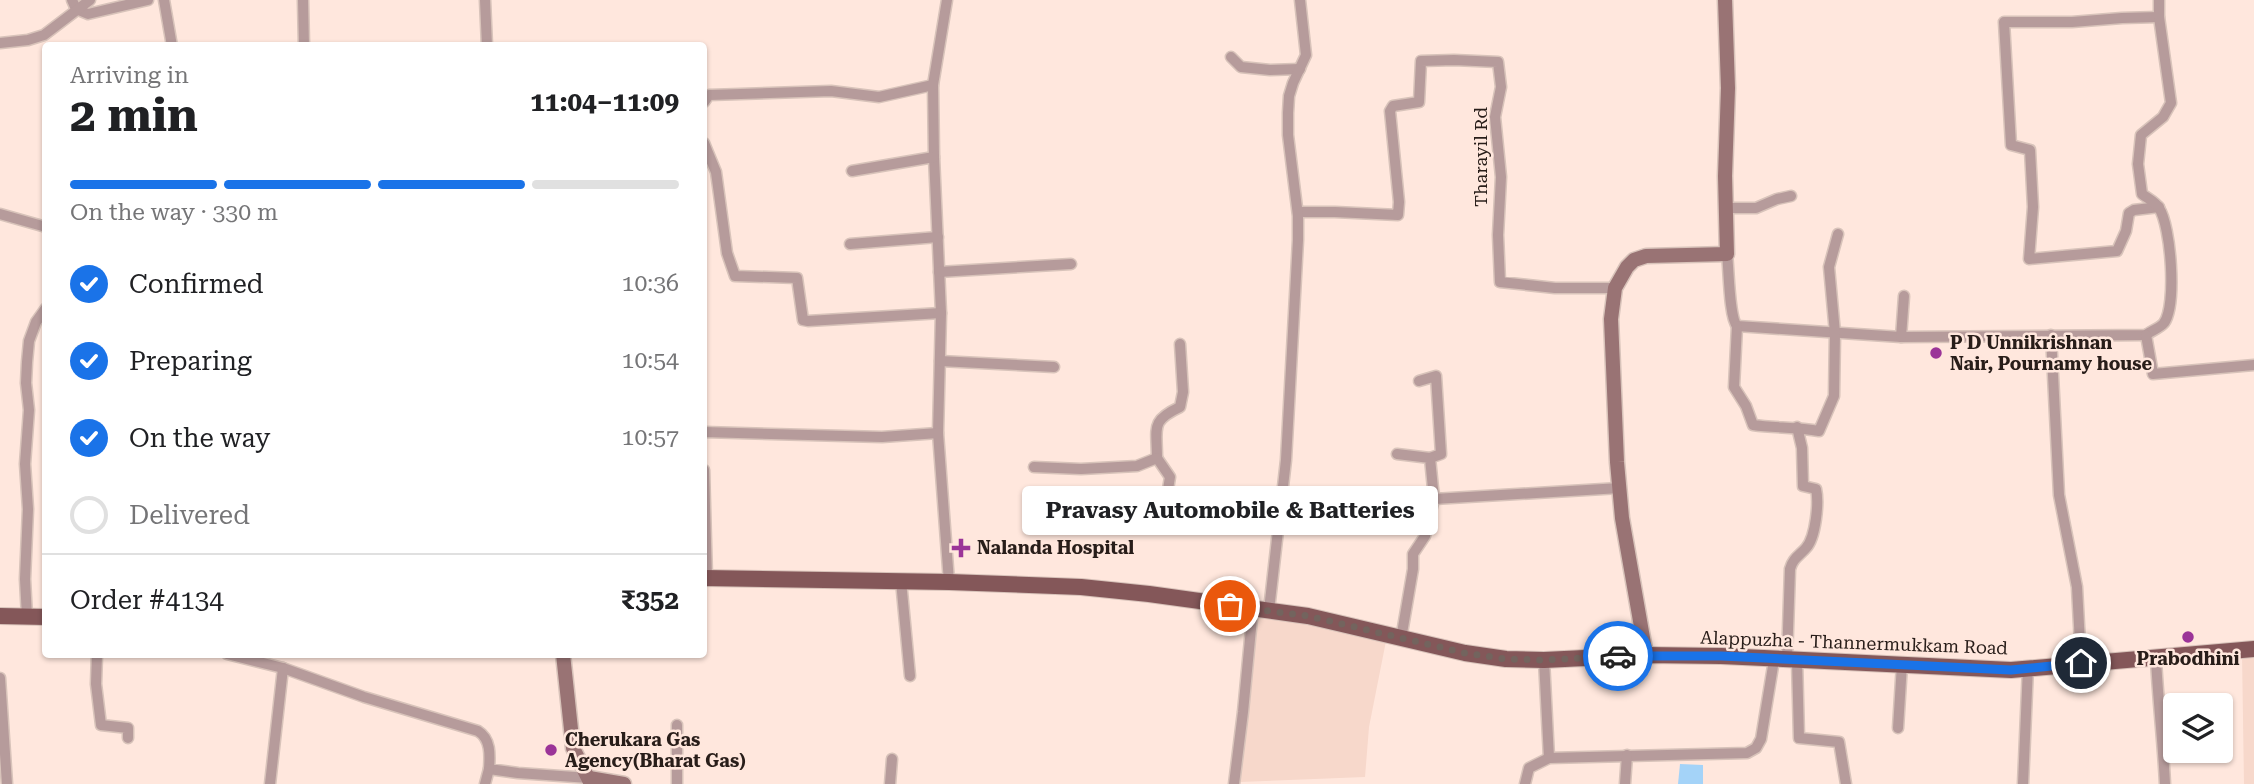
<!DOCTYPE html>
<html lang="en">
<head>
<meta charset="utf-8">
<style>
	body { margin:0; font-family:"Roboto Serif",serif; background:#f6f6f6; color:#202124; height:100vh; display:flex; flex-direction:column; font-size:26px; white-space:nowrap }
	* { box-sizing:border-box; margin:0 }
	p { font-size:23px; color:#757577 }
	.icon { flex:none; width:38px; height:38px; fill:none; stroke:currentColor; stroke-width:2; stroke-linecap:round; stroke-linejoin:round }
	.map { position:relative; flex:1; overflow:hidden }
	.side { position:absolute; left:42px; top:42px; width:665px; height:616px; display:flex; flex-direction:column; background:#fff; border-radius:7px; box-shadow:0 2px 5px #0004 }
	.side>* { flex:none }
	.fabs { position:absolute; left:2163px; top:693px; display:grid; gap:14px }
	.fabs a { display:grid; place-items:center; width:70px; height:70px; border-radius:7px; background:#fff; box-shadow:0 2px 5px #0004; font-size:35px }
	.pin { position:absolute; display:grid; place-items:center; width:60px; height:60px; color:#fff; margin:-30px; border:4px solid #fff; border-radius:50%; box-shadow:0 2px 7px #0007 }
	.courier { position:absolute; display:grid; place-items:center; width:70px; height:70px; margin:-35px; border:5px solid #1a73e8; border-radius:50%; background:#fff; color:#222; box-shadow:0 2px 9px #0007 }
	.bubble { position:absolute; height:49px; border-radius:7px; background:#fff; box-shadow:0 2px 5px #0004; font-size:23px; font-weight:700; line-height:49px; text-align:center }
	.overview em { font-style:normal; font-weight:700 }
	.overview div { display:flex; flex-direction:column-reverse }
	.overview { display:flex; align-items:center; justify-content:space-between; height:119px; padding:0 28px }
	h1 { font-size:46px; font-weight:700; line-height:52px }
	.bar { display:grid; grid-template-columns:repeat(4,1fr); gap:10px 7px; align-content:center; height:84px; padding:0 28px }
	.bar i { height:9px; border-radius:5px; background:#e0e0e0 }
	.bar .on { background:#1a73e8 }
	.bar p { grid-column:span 4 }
	.line { display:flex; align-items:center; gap:18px; padding:0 28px; border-top:2px solid #e0e0e0 }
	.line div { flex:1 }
	ol { padding:0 28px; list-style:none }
	li { display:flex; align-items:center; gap:21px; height:77px }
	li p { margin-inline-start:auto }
	li .icon { padding:7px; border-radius:50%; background:#1a73e8; color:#fff; stroke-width:4 }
	li:last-child { color:#757577 }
	li i { width:38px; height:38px; border:4px solid #e0e0e0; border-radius:50% }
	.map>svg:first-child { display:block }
</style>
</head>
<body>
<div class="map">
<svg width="2254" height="784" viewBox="0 0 2254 784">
	<rect width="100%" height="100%" fill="#ffe7dd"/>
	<g fill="#f7d8cb">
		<polygon points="1256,614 1387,636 1369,727 1365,777 1240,782"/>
		<polygon points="2254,652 2254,784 2244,784 2242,653"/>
	</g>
	<polygon fill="#a4d3f8" points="1680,764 1703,765 1703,784 1678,784"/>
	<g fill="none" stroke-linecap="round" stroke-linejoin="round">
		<g stroke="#d8c3ba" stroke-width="13">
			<g id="street">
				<polyline points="72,0 76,9 88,14 148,0"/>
				<polyline points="164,0 172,46"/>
				<polyline points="303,0 304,46"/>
				<polyline points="485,0 487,46"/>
				<polyline points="947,0 933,85 934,157 941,313 938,433 949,582"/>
				<polyline points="2159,17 2122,18 2072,22 2004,22 2011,145 2030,150 2033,207 2029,259 2117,251 2126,231 2129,213 2134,210 2159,207"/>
				<polyline points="0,43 28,40 44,35 90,0"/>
				<polyline points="1231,57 1241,67 1270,70 1300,69"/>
				<polyline points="704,102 709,95 831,91 879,97 933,85"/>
				<polyline points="704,143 716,172 727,253 735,276 797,278 803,320 808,321 941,313"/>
				<polyline points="852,171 934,157"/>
				<polyline points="1726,208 1756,208 1777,199 1791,196"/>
				<polyline points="1298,212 1335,212 1398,215 1399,202 1390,111 1393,106 1419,102 1421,61 1454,60 1498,62 1501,87 1495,117 1501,177 1498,235 1500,282 1555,288 1615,288"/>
				<polyline points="0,214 46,227"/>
				<polyline points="850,244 938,237"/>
				<path d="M1727,254c2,16 2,63 10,72l164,11 245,-2c5,-4 14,-7 18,-12 13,-18 7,-97 -5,-115 -3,-6 -12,-10 -17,-14l-4,-30 3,-29 22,-18 8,-14 -12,-86v-17"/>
				<polyline points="939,272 1071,264"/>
				<path d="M1737,326l-3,61 12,19 7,19c22,3 44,2 66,6l15,-35 1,-63 -6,-66 9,-33"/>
				<polyline points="2051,335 2059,495 2077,587 2081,663"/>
				<polyline points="2146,335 2153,374 2254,365"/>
				<polyline points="1901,337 1904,296"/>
				<polyline points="940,361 1054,367"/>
				<polyline points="1419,381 1436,376 1441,454 1430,458"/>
				<polyline points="704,432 882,437 938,433"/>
				<polyline points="1397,454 1430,458 1434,499 1425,536 1413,554 1413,569 1401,639"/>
				<path d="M1157,458c0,-30 -7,-37 23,-51l3,-15 -3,-48"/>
				<polyline points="1034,467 1081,469 1137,466 1157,458 1170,477 1165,508 1237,508 1279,512 1322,510"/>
				<polyline points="704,470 707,578"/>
				<polyline points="1434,499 1620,488"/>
				<polyline points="901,581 910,676"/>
				<polyline points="1269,610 1286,460 1298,240 1298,216 1288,135 1288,113 1289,96 1293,83 1306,55 1300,0"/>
				<polyline points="27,617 25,579 28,509 25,464 29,410 26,383 27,362 29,341 36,322 46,308"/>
				<polyline points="97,654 96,684 101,725 128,728 128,738"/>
				<path d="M227,654l56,14 81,29 114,34c13,8 12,24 11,38l29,4 71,5"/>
				<path d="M2156,659c2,42 7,83 9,125"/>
				<polyline points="1544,660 1549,758"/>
				<path d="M1787,660l3,-91c3,-11 9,-13 16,-21 10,-11 13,-46 10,-59l-13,-3 -1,-38 -5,-21"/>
				<polyline points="1797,660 1799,738 1839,742 1846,784"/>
				<polyline points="0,678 7,784"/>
				<polyline points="1898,728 1902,664"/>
				<polyline points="270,784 283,668"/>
				<polyline points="485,784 489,769"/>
				<polyline points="677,784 677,725"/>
				<polyline points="890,784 892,759"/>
				<polyline points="1234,784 1243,712 1253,608"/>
				<polyline points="1525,784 1529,768 1549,758 1747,753 1756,748 1761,739 1774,660"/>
				<polyline points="1625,784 1627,755"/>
				<polyline points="2023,784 2028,667"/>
			</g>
		</g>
		<g stroke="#d8c3ba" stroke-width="17">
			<g id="secondary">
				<polyline points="563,654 573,748 591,784"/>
				<polyline points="1646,655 1622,518 1617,462 1611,319 1615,288 1627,267 1634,260 1646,256 1727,254 1725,176 1728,88 1725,0"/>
				<polyline points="589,778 624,784"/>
			</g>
		</g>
		<g stroke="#d8c3ba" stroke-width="18">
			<g id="primary">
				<polyline points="704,578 949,582 1081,587 1149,594 1308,616 1465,653 1506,659 1544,660 1646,655 1721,656 2011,670 2254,649"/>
				<polyline points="0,616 46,617"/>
			</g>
		</g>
		<use href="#street" stroke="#b69b9b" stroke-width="10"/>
		<use href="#secondary" stroke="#997374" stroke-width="14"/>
		<use href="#primary" stroke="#845759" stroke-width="16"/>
	</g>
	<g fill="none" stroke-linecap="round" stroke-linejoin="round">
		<polyline stroke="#73645e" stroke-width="7" stroke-dasharray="0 12.6" points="1230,606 1308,616 1465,653 1506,659 1544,660 1618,656"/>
		<polyline stroke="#1a73e8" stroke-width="9" points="1618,656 1721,656 2011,670 2081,663"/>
	</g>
	<g fill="#9b3498" stroke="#ffe7dd" stroke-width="2.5">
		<circle cx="1936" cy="353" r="7"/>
		<path d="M957.5 537.5h7v7h7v7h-7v7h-7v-7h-7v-7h7z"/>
		<circle cx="2188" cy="637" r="7"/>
		<circle cx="551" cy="750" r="7"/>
	</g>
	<g text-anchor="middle" stroke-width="5" stroke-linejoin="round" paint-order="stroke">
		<g font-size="18" fill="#281d19" stroke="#ffe7dd">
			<text transform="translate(1481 157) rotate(-90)" y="6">Tharayil Rd</text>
			<text transform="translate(1854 643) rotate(2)" y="6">Alappuzha - Thannermukkam Road</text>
		</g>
		<g font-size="18" font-weight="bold" fill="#281d19" stroke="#ffe7dd" text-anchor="start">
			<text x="1950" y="349">P D Unnikrishnan<tspan x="1950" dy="21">Nair, Pournamy house</tspan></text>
			<text x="977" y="554">Nalanda Hospital</text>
			<text x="2188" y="665" text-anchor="middle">Prabodhini</text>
			<text x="565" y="746">Cherukara Gas<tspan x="565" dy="21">Agency(Bharat Gas)</tspan></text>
		</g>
	</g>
</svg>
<div class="fabs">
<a><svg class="icon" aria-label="layers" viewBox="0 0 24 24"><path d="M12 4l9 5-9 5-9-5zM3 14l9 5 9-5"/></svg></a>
</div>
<div class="pin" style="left:1230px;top:606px;background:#ea580c"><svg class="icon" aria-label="bag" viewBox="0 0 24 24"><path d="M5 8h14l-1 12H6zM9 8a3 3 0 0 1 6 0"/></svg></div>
<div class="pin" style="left:2081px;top:663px;background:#1f2937"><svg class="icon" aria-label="home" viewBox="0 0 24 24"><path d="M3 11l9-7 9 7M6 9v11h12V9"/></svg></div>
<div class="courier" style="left:1618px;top:656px"><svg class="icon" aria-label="car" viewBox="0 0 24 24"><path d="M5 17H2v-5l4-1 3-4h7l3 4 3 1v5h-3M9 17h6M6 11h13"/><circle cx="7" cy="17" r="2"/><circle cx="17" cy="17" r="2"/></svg></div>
<div class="bubble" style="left:1022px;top:486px;width:416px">Pravasy Automobile &amp; Batteries</div>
<section class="side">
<div class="overview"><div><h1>2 min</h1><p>Arriving in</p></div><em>11:04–11:09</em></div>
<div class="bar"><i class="on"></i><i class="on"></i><i class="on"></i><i></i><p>On the way · 330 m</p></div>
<ol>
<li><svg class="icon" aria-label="check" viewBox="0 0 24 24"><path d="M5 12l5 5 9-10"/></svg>Confirmed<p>10:36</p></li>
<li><svg class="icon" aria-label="check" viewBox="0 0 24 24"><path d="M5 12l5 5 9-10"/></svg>Preparing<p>10:54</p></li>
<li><svg class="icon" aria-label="check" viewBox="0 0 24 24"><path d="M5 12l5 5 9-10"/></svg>On the way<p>10:57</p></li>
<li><i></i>Delivered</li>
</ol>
<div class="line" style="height:91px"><div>Order #4134</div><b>₹352</b></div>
</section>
</div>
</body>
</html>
